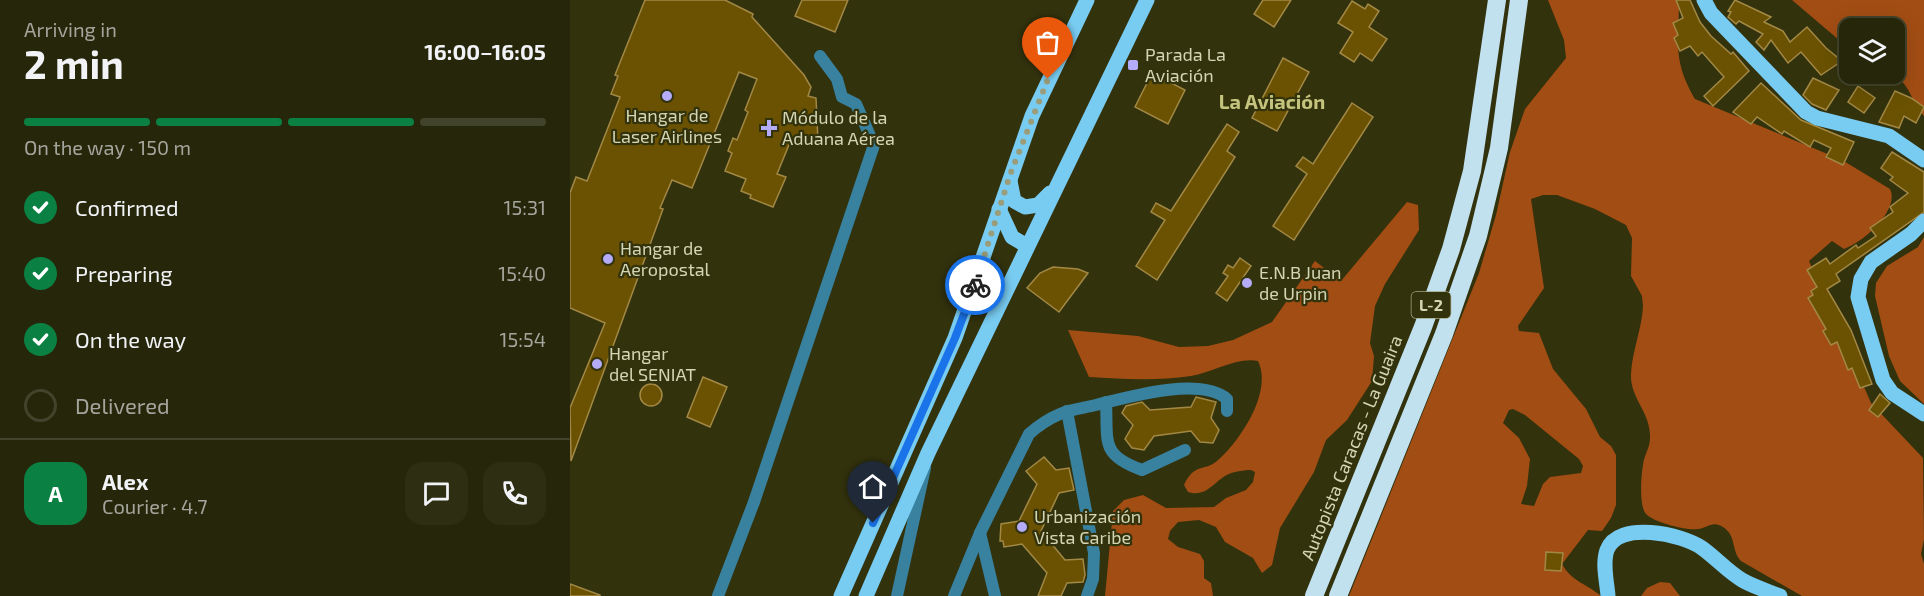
<!DOCTYPE html>
<html lang="en">
<head>
<meta charset="utf-8">
<style>
	body { margin:0; font-family:"Exo 2",sans-serif; background:#2e2e13; color:#f1f3f6; height:100vh; display:flex; flex-direction:column; font-size:22px; white-space:nowrap }
	* { box-sizing:border-box; margin:0 }
	p { font-size:20px; color:#a4a59c }
	.icon { flex:none; width:33px; height:33px; fill:none; stroke:currentColor; stroke-width:2; stroke-linecap:round; stroke-linejoin:round }
	.map { position:relative; flex:1; overflow:hidden }
	.panel { display:flex; flex-direction:column; background:#26260a; width:570px }
	.panel>* { flex:none }
	.controls { position:absolute; left:1269px; top:18px; display:grid; gap:12px }
	.controls a { display:grid; place-items:center; width:66px; height:66px; border-radius:12px; background:#26260a; box-shadow:0 6px 24px #0002,0 0 0 2px #42432b; font-size:30px }
	.pin { position:absolute; display:grid; place-items:center; width:51px; height:51px; color:#fff; margin:-62px -26px; border-radius:50% 50% 50% 0; rotate:-45deg; box-shadow:0 0 6px #0007 }
	.pin .icon { rotate:45deg }
	.courier { position:absolute; display:grid; place-items:center; width:60px; height:60px; margin:-30px; border:4px solid #1a73e8; border-radius:50%; background:#fff; color:#222; box-shadow:0 2px 8px #0007 }
	.head em { font-style:normal; font-weight:700 }
	.head div { display:flex; flex-direction:column-reverse }
	.head { display:flex; align-items:center; justify-content:space-between; height:102px; padding:0 24px }
	h1 { font-size:39px; font-weight:700; line-height:45px }
	.bar { display:grid; grid-template-columns:repeat(4,1fr); gap:9px 6px; align-content:center; height:72px; padding:0 24px }
	.bar i { height:8px; border-radius:4px; background:#42432b }
	.bar .selected { background:#0b8043 }
	.bar p { grid-column:span 4 }
	.line { display:flex; align-items:center; gap:15px; padding:0 24px; border-top:2px solid #42432b }
	.line div { flex:1 }
	.round { display:grid; place-items:center; flex:none; width:63px; height:63px; border-radius:18px; background:#2e2e13 }
	ol { padding:0 24px; list-style:none }
	li { display:flex; align-items:center; gap:18px; height:66px }
	li p { margin-inline-start:auto }
	li .icon { padding:6px; border-radius:50%; background:#0b8043; color:#fff; stroke-width:4 }
	li:last-child { color:#a4a59c }
	li i { width:33px; height:33px; border:3px solid #42432b; border-radius:50% }
	main { display:flex; flex:1; min-height:0 }
	.map>svg:first-child { display:block }
</style>
</head>
<body>
<main>
<section class="panel">
<div class="head"><div><h1>2 min</h1><p>Arriving in</p></div><em>16:00–16:05</em></div>
<div class="bar"><i class="selected"></i><i class="selected"></i><i class="selected"></i><i></i><p>On the way · 150 m</p></div>
<ol>
<li><svg class="icon" aria-label="check" viewBox="0 0 24 24"><path d="M5 12l5 5 9-10"/></svg>Confirmed<p>15:31</p></li>
<li><svg class="icon" aria-label="check" viewBox="0 0 24 24"><path d="M5 12l5 5 9-10"/></svg>Preparing<p>15:40</p></li>
<li><svg class="icon" aria-label="check" viewBox="0 0 24 24"><path d="M5 12l5 5 9-10"/></svg>On the way<p>15:54</p></li>
<li><i></i>Delivered</li>
</ol>
<div class="line" style="height:108px"><b class="round" style="background:#0b8043;color:#fff">A</b><div><b>Alex</b><p>Courier · 4.7</p></div><a class="round"><svg class="icon" aria-label="chat" viewBox="0 0 24 24"><path d="M4 5h16v11H9l-5 4z"/></svg></a><a class="round"><svg class="icon" aria-label="phone" viewBox="0 0 24 24"><path d="M5 4h4l2 5-3 2q2 4 5 5l2-3 5 2v4C11 20 4 13 5 4z"/></svg></a></div>
</section>
<div class="map">
<svg width="1354" height="596" viewBox="0 0 1354 596">
	<rect width="100%" height="100%" fill="#32320d"/>
	<g fill="#a24d14" fill-rule="evenodd">
		<path d="M978,0h131c0,42 -7,60 16,99l147,61 48,29c10,21 -26,53 -46,60l-12,-8 -23,20 62,142 52,55 1,81 -3,15 3,10v32h-122l-61,-35c-10,-10 -4,-25 -18,-34 -10,-7 -16,1 -25,2 -11,2 -45,-7 -52,-15 -7,-8 -5,-38 -3,-49 1,-10 7,-17 7,-27 1,-26 -20,-39 -19,-64 1,-23 11,-45 12,-68l-1,-10 -11,-20 1,-38 -6,-13 -31,-16 -38,-14h-14l-12,4 13,89 -26,38 1,5 20,2 14,36 33,40 14,28 11,9 5,9v50l-5,13 -9,13 -14,-1 -26,34c9,17 25,20 39,32h-252l130,-323 17,-58 14,-63 15,-43 41,-51 -2,-18zM943,409l12,6 54,44 4,7 -2,7 -31,4 -7,7 -9,22 -13,-2 6,-18 3,-27 -11,-21 -16,-15 6,-13z"/>
		<path d="M1222,0h132v116c-15,-17 -11,-28 -31,-42l1,-46h-44l-1,25 -10,-13z"/>
		<path d="M837,202l11,3 1,25 -34,54 -10,22 -5,37 4,13 -2,25 -25,39 -21,20 -12,32 -34,56 -8,37 -10,8 -9,-15 -28,-16 -9,-15 -17,-7 -21,2 -8,9 -2,8 10,8 22,7 4,7v17l7,5 2,13h-108l8,-85 11,-11 19,-5 23,13 48,-1 12,-9 20,-8 7,-8 2,-10 -4,-2c-8,0 -22,2 -29,8 -11,8 -18,19 -34,14l-4,-7c11,-23 20,-13 33,-24 23,-20 56,-69 41,-100 -22,-4 -46,12 -67,15 -35,5 -68,3 -102,1l-21,-47 70,6 41,11 29,-1 25,-6 39,-18 43,-61 26,20z"/>
		<polygon points="1354,237 1354,404 1330,381 1319,356 1305,296 1306,283 1317,266 1348,247"/>
		<polygon points="1090,582 1100,583 1110,596 1071,596 1077,588"/>
	</g>
	<g fill="#6b5202" stroke="#a28845" stroke-width="1.5">
		<polygon points="75,0 155,0 183,14 182,17 234,75 241,87 238,96 246,98 248,141 231,134 228,142 221,140 207,174 216,177 203,207 180,198 181,195 171,191 176,179 155,171 162,153 158,151 163,138 167,140 178,112 175,110 187,79 169,72 122,188 102,180 90,208 93,209 1,461 0,408 35,323 0,308 0,193 6,177 17,181 50,97 41,94 48,76 45,75"/>
		<polygon points="232,0 278,0 265,32 225,16"/>
		<polygon points="693,0 721,0 704,27 684,14"/>
		<polygon points="1106,0 1120,0 1130,22 1141,36 1161,54 1163,52 1179,71 1143,106 1134,96 1154,77 1132,52 1128,56 1120,46 1110,51 1104,38 1108,35 1103,23 1113,18"/>
		<polygon points="1165,0 1201,17 1194,22 1213,31 1220,42 1237,27 1256,48 1272,61 1251,75 1231,52 1218,63 1201,40 1194,50 1186,42 1193,34 1169,21 1166,24 1158,17 1161,12 1158,11"/>
		<polygon points="782,1 795,9 798,4 809,11 799,27 817,39 802,61 790,53 784,62 770,53 783,32 768,23"/>
		<polygon points="713,58 739,72 707,131 682,118"/>
		<polygon points="582,73 615,90 598,124 565,107"/>
		<polygon points="1243,78 1269,90 1256,110 1242,104 1233,95"/>
		<polygon points="1191,83 1231,120 1284,142 1273,165 1256,157 1261,148 1244,140 1240,147 1214,131 1212,134 1187,117 1181,124 1163,112"/>
		<polygon points="1288,86 1305,98 1294,113 1278,102"/>
		<polygon points="1325,91 1341,98 1354,107 1346,123 1334,116 1329,128 1309,122"/>
		<polygon points="782,103 803,117 724,240 703,226 737,174 726,166 733,157 743,164"/>
		<polygon points="657,124 669,132 657,151 665,157 587,280 566,266 595,220 581,212 586,203 601,211"/>
		<polygon points="1322,152 1354,172 1354,212 1266,274 1270,281 1257,289 1281,330 1302,384 1290,388 1282,368 1278,370 1267,342 1261,345 1253,331 1256,329 1238,298 1243,295 1241,291 1247,287 1237,270 1256,258 1260,264 1286,245 1288,248 1306,236 1300,228 1323,212 1320,207 1338,193 1320,180 1323,177 1311,168"/>
		<polygon points="670,258 681,266 657,301 646,293 658,276 653,273 658,265 663,268"/>
		<polygon points="483,267 508,269 518,273 489,312 457,288 470,273"/>
		<polygon points="133,377 157,387 140,427 117,417"/>
		<circle cx="81" cy="395" r="11"/>
		<polygon points="1310,394 1320,403 1308,417 1299,410"/>
		<polygon points="626,397 646,402 641,418 649,430 643,443 630,442 621,431 584,436 574,450 562,448 555,439 563,425 552,413 556,406 572,402 580,410 621,407"/>
		<polygon points="474,457 486,470 499,468 504,490 489,493 471,531 495,560 513,559 515,575 513,582 497,583 491,596 468,596 477,573 452,544 434,547 433,541 430,541 431,524 449,521 467,484 456,471"/>
		<polygon points="976,552 993,553 991,571 975,570"/>
		<polygon points="0,584 30,595 30,596 0,596"/>
	</g>
	<g fill="none" stroke-linecap="round" stroke-linejoin="round">
		<g stroke="#38819f" stroke-width="12">
			<path d="M536,402c2,40 -6,53 36,68l43,-20"/>
			<polyline points="497,411 524,553 523,579 517,596"/>
			<polyline points="410,533 425,596"/>
			<polyline points="148,596 184,502 304,145 286,104 272,97 267,79 250,56"/>
			<polyline points="327,596 355,468"/>
			<path d="M384,596l26,-63 49,-99c10,-9 19,-15 31,-20 11,-5 24,-6 36,-9 32,-8 104,-29 131,-6v12"/>
		</g>
		<g stroke="#78cbf1" stroke-width="15">
			<polyline points="1134,0 1141,13 1236,112 1247,118 1319,136 1354,160"/>
			<polyline points="440,181 444,201 455,207 468,205 480,193"/>
			<polyline points="429,209 442,237 457,246"/>
			<polyline points="1354,221 1341,234 1301,262 1291,279 1288,297 1313,380 1322,393 1354,414"/>
			<polyline points="271,596 385,338 462,116 517,0"/>
			<polyline points="296,596 358,453 577,0"/>
			<path d="M1038,596c-1,-14 -6,-32 -1,-46 11,-30 75,-16 95,-2 14,10 25,23 40,32 12,7 26,11 38,16"/>
		</g>
		<g stroke="#c2e1ef" stroke-width="18">
			<polyline points="744,596 853,327 881,249 902,171 927,0"/>
			<polyline points="768,596 874,334 908,236 929,148 949,0"/>
		</g>
	</g>
	<g fill="none" stroke-linecap="round" stroke-linejoin="round">
		<polyline stroke="#9b9c79" stroke-width="6" stroke-dasharray="0 10.8" points="405,285 440,175 478,79"/>
		<polyline stroke="#1a73e8" stroke-width="8" points="303,523 385,338 405,285"/>
	</g>
	<g fill="#b4acf9" stroke="#32320d" stroke-width="2">
		<rect x="557" y="59" width="12" height="12" rx="3"/>
		<circle cx="97" cy="96" r="6"/>
		<path d="M196 119h6v6h6v6h-6v6h-6v-6h-6v-6h6z"/>
		<circle cx="38" cy="259" r="6"/>
		<circle cx="677" cy="283" r="6"/>
		<circle cx="27" cy="364" r="6"/>
		<circle cx="452" cy="527" r="6"/>
	</g>
	<g text-anchor="middle" stroke-width="4.5" stroke-linejoin="round" paint-order="stroke">
		<rect fill="#32320d" stroke="#a3a481" stroke-width="1.5" x="841.5" y="292" width="39" height="26" rx="4.5"/>
		<g font-size="16" font-weight="bold" fill="#d4d5b3">
			<text x="861" y="311">L-2</text>
		</g>
		<g font-size="18" fill="#d4d5b3" stroke="#32320d" text-anchor="start">
			<text x="575" y="61">Parada La<tspan x="575" dy="21">Aviación</tspan></text>
			<text x="97" y="122" text-anchor="middle">Hangar de<tspan x="97" dy="21">Laser Airlines</tspan></text>
			<text x="212" y="124">Módulo de la<tspan x="212" dy="21">Aduana Aérea</tspan></text>
			<text x="50" y="255">Hangar de<tspan x="50" dy="21">Aeropostal</tspan></text>
			<text x="689" y="279">E.N.B Juan<tspan x="689" dy="21">de Urpin</tspan></text>
			<text x="39" y="360">Hangar<tspan x="39" dy="21">del SENIAT</tspan></text>
			<text x="464" y="523">Urbanización<tspan x="464" dy="21">Vista Caribe</tspan></text>
		</g>
		<g font-size="18" fill="#d4d5b3" stroke="#32320d">
			<text transform="translate(782 448) rotate(-68)" y="6">Autopista Caracas - La Guaira</text>
		</g>
		<g font-size="20" font-weight="bold" fill="#c4c47e" stroke="#32320d">
			<text x="702" y="109">La Aviación</text>
		</g>
	</g>
</svg>
<div class="controls">
<a><svg class="icon" aria-label="layers" viewBox="0 0 24 24"><path d="M12 4l9 5-9 5-9-5zM3 14l9 5 9-5"/></svg></a>
</div>
<div class="pin" style="left:478px;top:79px;background:#ea580c"><svg class="icon" aria-label="bag" viewBox="0 0 24 24"><path d="M5 8h14l-1 12H6zM9 8a3 3 0 0 1 6 0"/></svg></div>
<div class="pin" style="left:303px;top:523px;background:#1f2937"><svg class="icon" aria-label="home" viewBox="0 0 24 24"><path d="M3 11l9-7 9 7M6 9v11h12V9"/></svg></div>
<div class="courier" style="left:405px;top:285px"><svg class="icon" aria-label="bike" viewBox="0 0 24 24"><circle cx="6" cy="16" r="4"/><circle cx="18" cy="16" r="4"/><path d="M6 16l4-8h5l3 8M10 8l3 8H6M13 5h3"/></svg></div>
</div>
</main>
</body>
</html>
